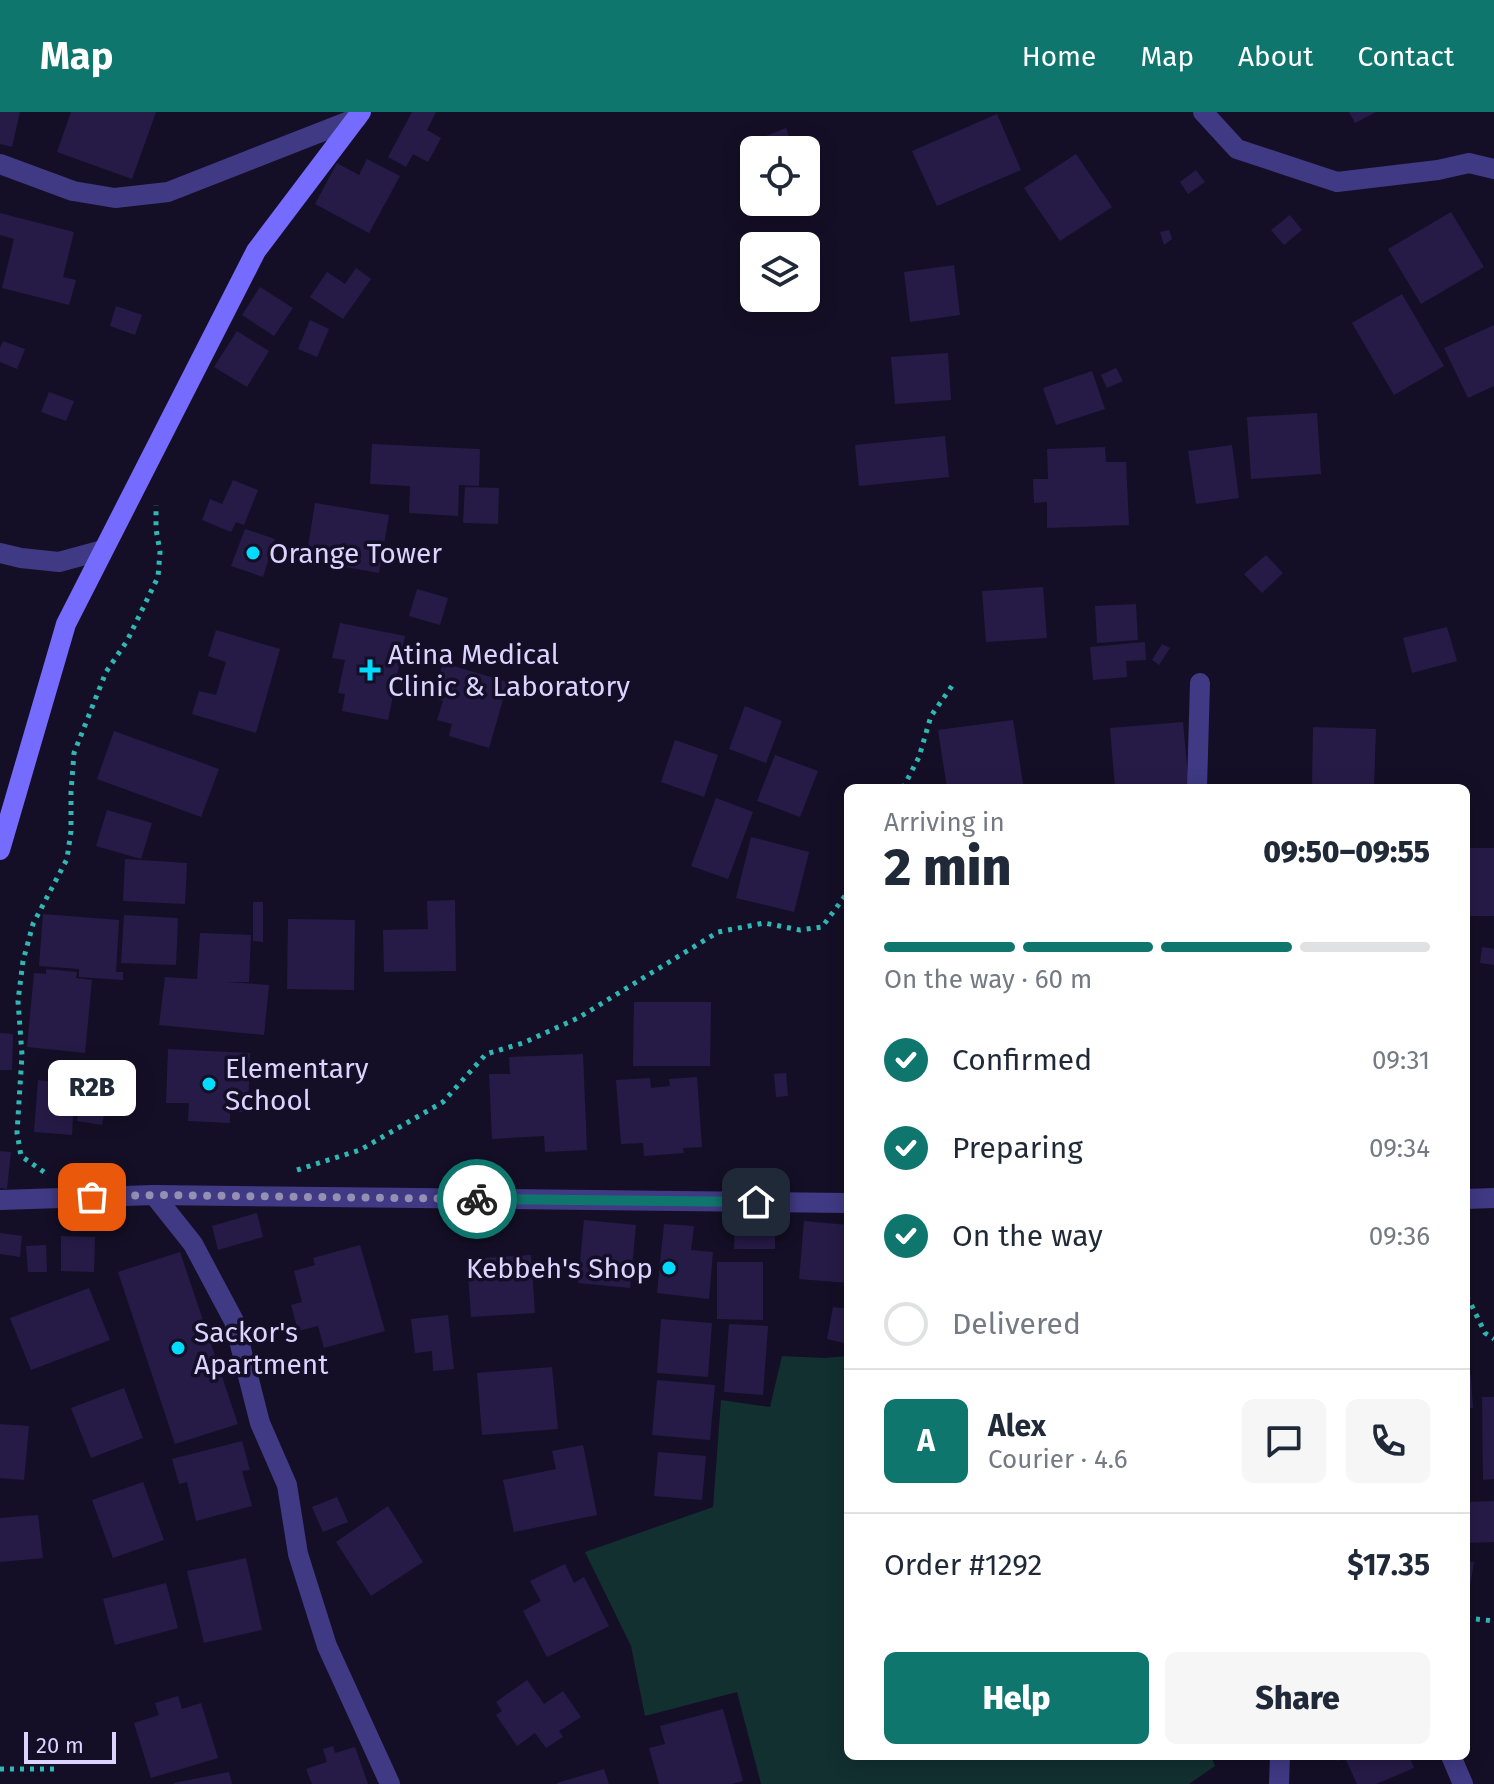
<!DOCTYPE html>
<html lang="en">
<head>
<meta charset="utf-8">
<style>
	body { margin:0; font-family:"Fira Sans",sans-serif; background:#f6f6f7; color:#1f2937; height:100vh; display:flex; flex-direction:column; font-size:30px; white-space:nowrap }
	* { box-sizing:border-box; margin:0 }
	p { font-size:26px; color:#747a83 }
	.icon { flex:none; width:44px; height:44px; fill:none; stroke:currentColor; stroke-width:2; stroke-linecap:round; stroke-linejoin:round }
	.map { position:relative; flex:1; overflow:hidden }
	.sheet { position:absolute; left:844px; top:672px; width:626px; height:976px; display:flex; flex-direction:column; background:#fff; border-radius:12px; box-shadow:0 4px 20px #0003 }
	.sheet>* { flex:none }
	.buttons { position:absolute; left:740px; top:24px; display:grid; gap:16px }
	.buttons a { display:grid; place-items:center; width:80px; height:80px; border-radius:12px; background:#fff; box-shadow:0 4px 20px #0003; font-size:40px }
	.scale { position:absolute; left:24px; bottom:20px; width:92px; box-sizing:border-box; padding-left:8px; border:4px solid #dad4ff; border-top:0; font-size:22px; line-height:28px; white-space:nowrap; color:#dad4ff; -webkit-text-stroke:6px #140f26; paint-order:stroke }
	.pin { position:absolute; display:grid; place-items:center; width:68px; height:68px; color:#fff; margin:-34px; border-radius:16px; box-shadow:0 4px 12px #0006 }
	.courier { position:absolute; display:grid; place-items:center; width:80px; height:80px; margin:-40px; border:6px solid #0f766e; border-radius:50%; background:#fff; color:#222; box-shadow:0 2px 10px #0007 }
	.bubble { position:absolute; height:56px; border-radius:12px; background:#fff; box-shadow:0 4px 20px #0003; font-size:26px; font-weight:800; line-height:56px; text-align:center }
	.summary em { font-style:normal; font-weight:800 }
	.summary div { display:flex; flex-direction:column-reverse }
	.summary { display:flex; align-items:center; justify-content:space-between; height:136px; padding:0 40px }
	h1 { font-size:52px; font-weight:800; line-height:60px }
	.bar { display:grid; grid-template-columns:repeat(4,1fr); gap:12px 8px; align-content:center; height:96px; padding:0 40px }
	.bar i { height:10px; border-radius:6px; background:#e0e1e3 }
	.bar .selected { background:#0f766e }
	.bar p { grid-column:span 4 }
	.line { display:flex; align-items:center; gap:20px; padding:0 40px; border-top:2px solid #e0e1e3 }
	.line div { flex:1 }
	.round { display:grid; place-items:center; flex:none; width:84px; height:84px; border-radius:12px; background:#f6f6f7 }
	ol { padding:0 40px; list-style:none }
	li { display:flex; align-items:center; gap:24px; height:88px }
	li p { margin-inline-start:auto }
	li .icon { padding:8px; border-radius:50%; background:#0f766e; color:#fff; stroke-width:4 }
	li:last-child { color:#747a83 }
	li i { width:44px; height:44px; border:4px solid #e0e1e3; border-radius:50% }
	.primary-button { display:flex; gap:16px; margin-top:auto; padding:16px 40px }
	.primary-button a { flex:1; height:92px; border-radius:12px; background:#0f766e; color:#fff; font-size:32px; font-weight:800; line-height:92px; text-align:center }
	.primary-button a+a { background:#f6f6f7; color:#1f2937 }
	header { display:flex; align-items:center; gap:48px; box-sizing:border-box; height:112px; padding:0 40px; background:#0f766e; color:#fff }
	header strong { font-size:38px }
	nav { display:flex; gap:44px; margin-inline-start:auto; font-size:28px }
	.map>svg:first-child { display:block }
</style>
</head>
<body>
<header>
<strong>Map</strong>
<nav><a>Home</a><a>Map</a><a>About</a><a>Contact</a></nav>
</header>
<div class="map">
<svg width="1494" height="1672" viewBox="0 0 1494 1672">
	<rect width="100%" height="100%" fill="#140f26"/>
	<polygon fill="#123030" points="782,1244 824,1246 848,1244 848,1644 1211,1644 1215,1654 1189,1672 761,1672 737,1580 645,1604 631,1534 585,1440 713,1395 721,1288 770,1295"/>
	<g fill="#261b47">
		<polygon points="0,0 20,0 12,35 0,32"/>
		<polygon points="71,0 156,0 132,67 57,40"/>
		<polygon points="412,0 436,0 427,18 441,26 428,50 413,42 406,55 388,45"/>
		<polygon points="1349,0 1376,0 1355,11"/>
		<polygon points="997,2 1021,58 937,94 912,39"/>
		<polygon points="786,16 794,38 754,38 754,66 741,34"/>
		<polygon points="1076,42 1112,95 1060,129 1024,76"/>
		<polygon points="367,47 400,64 369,121 315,92 337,51 359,63"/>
		<polygon points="1196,58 1205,70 1188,82 1180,70"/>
		<polygon points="763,90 801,90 768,103"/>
		<polygon points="1451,100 1484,155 1421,192 1388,137"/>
		<polygon points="0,101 74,120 63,165 76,168 69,193 2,176 14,127 0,123"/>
		<polygon points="1290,103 1302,118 1284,133 1271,118"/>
		<polygon points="1169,118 1172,127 1164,133 1160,120"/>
		<polygon points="954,153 960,203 910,210 904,160"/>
		<polygon points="356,156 371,167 343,207 310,185 327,160 345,172"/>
		<polygon points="260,175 293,196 274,224 242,203"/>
		<polygon points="1402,182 1444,254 1394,283 1352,211"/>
		<polygon points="116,194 142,203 135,223 110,214"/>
		<polygon points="310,208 329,217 317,245 298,237"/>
		<polygon points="1494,213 1494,274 1468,286 1444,236"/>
		<polygon points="237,219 269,239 247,275 214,255"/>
		<polygon points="3,229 25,237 17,257 0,250 0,236"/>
		<polygon points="948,241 951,288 895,292 891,245"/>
		<polygon points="1116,256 1123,269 1107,276 1101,263"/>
		<polygon points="1092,259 1105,297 1056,313 1043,276"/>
		<polygon points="49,280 74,289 66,309 41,300"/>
		<polygon points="1317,301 1321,362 1251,367 1247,305"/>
		<polygon points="945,324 949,365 859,374 855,333"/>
		<polygon points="372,332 480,337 479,374 459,373 458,404 409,401 410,374 370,372"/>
		<polygon points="1232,333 1239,386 1196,392 1188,339"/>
		<polygon points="1105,335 1106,350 1126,350 1129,413 1047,416 1047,390 1034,391 1033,367 1048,367 1047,337"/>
		<polygon points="233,368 258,378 244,413 236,410 231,420 202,408 210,387 222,392"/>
		<polygon points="465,375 499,376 498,412 463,411"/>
		<polygon points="315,391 389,403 379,461 306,448"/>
		<polygon points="245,417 275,427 263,465 231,454"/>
		<polygon points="1266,443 1283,461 1262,481 1244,462"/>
		<polygon points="1043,475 1047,526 986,530 982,479"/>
		<polygon points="417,477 448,486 440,513 409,504"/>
		<polygon points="1136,492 1138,528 1097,531 1095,494"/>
		<polygon points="340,511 405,524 388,608 342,599 345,582 338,581 345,548 332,546"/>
		<polygon points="1447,515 1457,549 1412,561 1403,526"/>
		<polygon points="216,518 280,537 256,621 192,602 199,579 216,583 226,550 208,544"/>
		<polygon points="1145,530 1146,548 1126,549 1127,565 1093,568 1090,535"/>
		<polygon points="1162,532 1170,536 1159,553 1152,548"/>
		<polygon points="443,551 508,570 489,636 449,624 452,612 437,608 443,589 433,586"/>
		<polygon points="745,594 782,609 766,651 729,637"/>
		<polygon points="1013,608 1023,672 996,676 947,676 938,618"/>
		<polygon points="1183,610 1189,676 1115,676 1110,616"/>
		<polygon points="1313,615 1376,617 1374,676 1312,676"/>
		<polygon points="114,619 219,657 201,705 97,667"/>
		<polygon points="675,628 718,643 704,685 661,670"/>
		<polygon points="775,643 818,659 800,705 757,689"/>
		<polygon points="716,686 753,700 728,767 691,754"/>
		<polygon points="107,698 152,711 141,747 96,734"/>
		<polygon points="751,725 809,740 794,800 736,786"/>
		<polygon points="1469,736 1494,736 1494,804 1468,804"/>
		<polygon points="125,747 187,751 185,792 123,789"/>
		<polygon points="455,788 456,859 384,860 383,818 428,817 427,789"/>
		<polygon points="253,790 263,790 263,830 253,829"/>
		<polygon points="43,802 119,808 116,860 123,860 123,868 79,865 79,857 39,854"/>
		<polygon points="124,803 178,806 176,853 121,851"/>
		<polygon points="288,807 355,808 354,878 287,877"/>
		<polygon points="200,821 251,823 249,870 226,870 269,873 264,923 159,913 165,865 197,867"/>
		<polygon points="1482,835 1494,837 1494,853 1480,851"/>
		<polygon points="46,857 77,860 76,866 92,868 85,941 27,935 34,861 46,862"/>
		<polygon points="634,890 711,890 710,954 633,954"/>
		<polygon points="0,921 13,922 12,958 0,958"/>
		<polygon points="168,937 250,941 248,1000 230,1000 230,1011 188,1009 189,991 166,991"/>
		<polygon points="583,942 587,1038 545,1040 544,1024 492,1027 489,962 510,962 509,945"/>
		<polygon points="786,961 788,984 776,985 774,962"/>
		<polygon points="697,965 702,1035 683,1036 684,1041 644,1044 643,1031 621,1032 616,968 650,966 651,976 670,974 669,967"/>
		<polygon points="38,968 75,972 72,1023 34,1020"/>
		<polygon points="82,976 108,981 102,1013 77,1009"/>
		<polygon points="0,1039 11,1040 7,1077 0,1076"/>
		<polygon points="257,1101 263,1125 218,1138 212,1114"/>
		<polygon points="735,1105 775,1106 775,1137 734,1137"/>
		<polygon points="584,1108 636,1113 630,1176 578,1171"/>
		<polygon points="804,1109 848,1113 848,1171 799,1167"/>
		<polygon points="664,1112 694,1114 691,1138 713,1140 709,1187 657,1181"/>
		<polygon points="0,1121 22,1124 20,1145 0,1142"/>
		<polygon points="61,1124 95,1125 94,1160 61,1159"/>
		<polygon points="46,1133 47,1160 28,1160 26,1134"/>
		<polygon points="360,1133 385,1219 324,1236 318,1214 298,1219 291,1193 302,1190 294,1159 315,1153 313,1146"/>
		<polygon points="180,1140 238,1312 175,1332 118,1160"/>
		<polygon points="531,1143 535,1201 471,1205 467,1147"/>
		<polygon points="717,1150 763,1150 763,1208 717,1207"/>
		<polygon points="89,1176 110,1228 31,1258 10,1206"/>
		<polygon points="833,1195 848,1197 848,1232 827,1227"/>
		<polygon points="448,1203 454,1257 433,1259 432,1239 415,1241 411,1207"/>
		<polygon points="661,1207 712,1211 708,1265 657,1261"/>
		<polygon points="729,1212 768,1214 763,1283 724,1280"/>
		<polygon points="552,1255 558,1317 482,1323 477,1261"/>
		<polygon points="1466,1263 1471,1263 1473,1296 1466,1296"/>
		<polygon points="657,1268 715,1273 710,1328 652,1323"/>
		<polygon points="124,1276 143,1326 91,1346 71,1296"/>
		<polygon points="1482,1285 1494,1285 1494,1367 1483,1368"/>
		<polygon points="0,1312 29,1314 24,1368 0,1366"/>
		<polygon points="242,1329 250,1358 242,1359 252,1394 196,1409 187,1370 179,1372 172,1347"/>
		<polygon points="583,1333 597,1403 514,1420 503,1368 556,1357 552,1339"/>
		<polygon points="658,1340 706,1344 702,1388 654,1384"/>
		<polygon points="143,1370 164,1428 113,1446 92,1388"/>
		<polygon points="337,1385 348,1410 323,1420 312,1395"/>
		<polygon points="1494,1389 1494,1430 1466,1431 1466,1390"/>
		<polygon points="388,1394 423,1450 371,1484 336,1430"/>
		<polygon points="38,1403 43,1446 0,1450 0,1406"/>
		<polygon points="246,1446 262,1518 204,1531 187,1459"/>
		<polygon points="1466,1449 1474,1450 1470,1474 1466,1473"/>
		<polygon points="565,1452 574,1471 584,1465 609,1514 547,1545 523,1499 541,1489 530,1469"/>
		<polygon points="166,1471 178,1516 115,1533 103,1487"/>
		<polygon points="527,1568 544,1592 563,1579 581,1605 559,1619 563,1625 546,1636 535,1621 517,1634 496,1603 502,1599 496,1590"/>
		<polygon points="178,1584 182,1597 201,1591 218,1646 151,1666 134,1611 159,1603 155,1591"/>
		<polygon points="723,1597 743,1669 732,1672 659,1672 649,1636 665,1632 660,1614"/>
		<polygon points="333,1634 335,1641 355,1635 368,1672 312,1672 306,1657 327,1650 323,1637"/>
		<polygon points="1336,1644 1409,1644 1414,1656 1376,1672 1357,1672 1345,1646 1338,1649"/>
		<polygon points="604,1657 609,1672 557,1672 557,1671"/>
		<polygon points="229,1660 232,1672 174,1672 174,1671"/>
	</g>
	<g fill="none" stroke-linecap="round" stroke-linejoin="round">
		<g stroke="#2fb7b4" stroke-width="5" stroke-dasharray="4 6" stroke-linecap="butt">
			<polyline points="903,676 919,645 931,604 954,571"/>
			<polyline points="297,1058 360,1038 443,990 486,942 523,931 578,906 718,820 764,811 800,818 822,815 848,780"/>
			<polyline points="44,1060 21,1044 17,1021 22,943 18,889 23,849 33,812 67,747 71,719 71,680 74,641 106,560 127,529 158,465 160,440 156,417 156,393"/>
			<polyline points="1466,1185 1469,1188 1485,1221 1494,1227"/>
			<polyline points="1466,1506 1494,1509"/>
			<polyline points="0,1657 60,1657"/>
		</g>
		<g stroke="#403a85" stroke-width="20">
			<polyline points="1203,0 1237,37 1337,70 1438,58 1469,51 1494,57"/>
			<polyline points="0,52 73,79 115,86 168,80 357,6"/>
			<polyline points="0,441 21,446 59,450 103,438"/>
			<polyline points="1197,676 1200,571"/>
			<polyline points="154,1083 193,1132 234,1209 260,1311 287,1373 298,1442 327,1534 390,1672"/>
			<polyline points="1466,1087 1494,1086"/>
			<polyline points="0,1088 154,1083 848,1091"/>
			<polyline points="1451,1644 1463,1672"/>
			<polyline points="1279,1672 1280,1644"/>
		</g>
		<polyline stroke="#756bff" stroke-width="20" points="0,738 66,512 256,139 361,0"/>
	</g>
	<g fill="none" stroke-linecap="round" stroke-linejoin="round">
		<polyline stroke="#958fb3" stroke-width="8" stroke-dasharray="0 14.4" points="92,1085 154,1083 477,1087"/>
		<polyline stroke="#0f766e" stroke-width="10" points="477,1087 756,1090"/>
	</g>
	<g fill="#01dbfe" stroke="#140f26" stroke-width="3">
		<circle cx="253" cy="441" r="8"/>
		<path d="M366 546h8v8h8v8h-8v8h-8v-8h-8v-8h8z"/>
		<circle cx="209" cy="972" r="8"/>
		<circle cx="669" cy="1156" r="8"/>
		<circle cx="178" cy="1236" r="8"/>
	</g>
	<g text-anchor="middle" stroke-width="7" stroke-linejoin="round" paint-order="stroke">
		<g font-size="28" fill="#dad4ff" stroke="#140f26" text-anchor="start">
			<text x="269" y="451">Orange Tower</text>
			<text x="388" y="552">Atina Medical<tspan x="388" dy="32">Clinic &amp; Laboratory</tspan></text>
			<text x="225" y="966">Elementary<tspan x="225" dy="32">School</tspan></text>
			<text x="653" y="1166" text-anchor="end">Kebbeh's Shop</text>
			<text x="194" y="1230">Sackor's<tspan x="194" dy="32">Apartment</tspan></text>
		</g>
	</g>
</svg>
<div class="buttons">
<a><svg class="icon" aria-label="locate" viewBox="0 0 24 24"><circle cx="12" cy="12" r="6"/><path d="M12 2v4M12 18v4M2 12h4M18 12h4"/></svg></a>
<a><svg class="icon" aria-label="layers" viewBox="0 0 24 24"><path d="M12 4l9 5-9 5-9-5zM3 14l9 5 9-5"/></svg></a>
</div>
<div class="scale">20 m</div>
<div class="pin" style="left:92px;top:1085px;background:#ea580c"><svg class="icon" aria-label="bag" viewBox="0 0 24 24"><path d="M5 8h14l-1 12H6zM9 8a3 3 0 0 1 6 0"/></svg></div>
<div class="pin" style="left:756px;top:1090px;background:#1f2937"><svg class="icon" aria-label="home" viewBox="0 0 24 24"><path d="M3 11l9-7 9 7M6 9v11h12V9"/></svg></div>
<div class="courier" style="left:477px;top:1087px"><svg class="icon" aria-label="bike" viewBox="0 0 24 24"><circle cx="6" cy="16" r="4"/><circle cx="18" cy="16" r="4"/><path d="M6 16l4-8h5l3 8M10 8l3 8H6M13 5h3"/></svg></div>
<div class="bubble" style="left:48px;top:948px;width:88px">R2B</div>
<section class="sheet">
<div class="summary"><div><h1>2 min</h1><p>Arriving in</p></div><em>09:50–09:55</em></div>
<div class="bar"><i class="selected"></i><i class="selected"></i><i class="selected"></i><i></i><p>On the way · 60 m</p></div>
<ol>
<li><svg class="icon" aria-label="check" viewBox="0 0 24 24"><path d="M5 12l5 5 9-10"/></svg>Confirmed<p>09:31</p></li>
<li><svg class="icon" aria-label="check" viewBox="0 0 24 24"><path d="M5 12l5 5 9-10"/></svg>Preparing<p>09:34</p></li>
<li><svg class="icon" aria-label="check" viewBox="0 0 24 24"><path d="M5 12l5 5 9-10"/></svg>On the way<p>09:36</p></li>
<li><i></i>Delivered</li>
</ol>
<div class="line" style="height:144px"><b class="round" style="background:#0f766e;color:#fff">A</b><div><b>Alex</b><p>Courier · 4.6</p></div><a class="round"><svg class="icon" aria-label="chat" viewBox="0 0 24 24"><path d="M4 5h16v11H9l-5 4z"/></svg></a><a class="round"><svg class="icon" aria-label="phone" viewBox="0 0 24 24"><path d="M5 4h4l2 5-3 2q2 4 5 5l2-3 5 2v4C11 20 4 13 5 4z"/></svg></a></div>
<div class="line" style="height:104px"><div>Order #1292</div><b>$17.35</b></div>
<div class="primary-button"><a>Help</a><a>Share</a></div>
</section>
</div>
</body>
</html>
